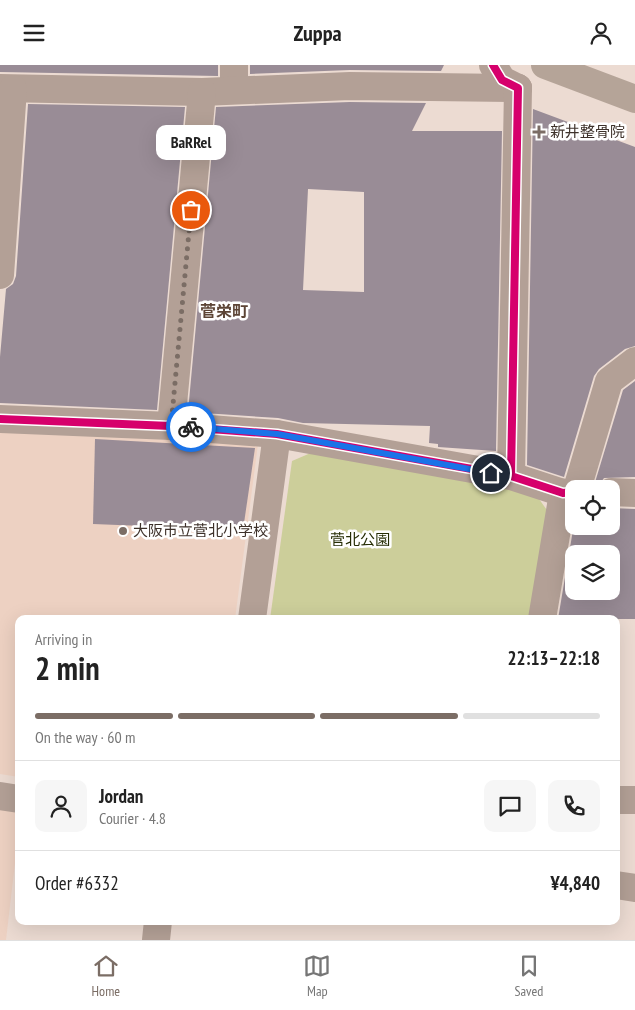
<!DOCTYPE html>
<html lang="en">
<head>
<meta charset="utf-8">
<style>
	body { margin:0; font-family:"PT Sans Narrow","Noto Sans JP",sans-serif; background:#f6f6f6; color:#222; height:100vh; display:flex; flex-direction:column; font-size:19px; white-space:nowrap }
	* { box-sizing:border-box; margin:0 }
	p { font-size:16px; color:#767676 }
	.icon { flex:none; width:28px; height:28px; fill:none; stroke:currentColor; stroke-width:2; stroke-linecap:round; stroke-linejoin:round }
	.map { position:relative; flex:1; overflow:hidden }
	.panel { position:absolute; left:15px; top:550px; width:605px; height:310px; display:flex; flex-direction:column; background:#fff; border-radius:10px; box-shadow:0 5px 20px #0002 }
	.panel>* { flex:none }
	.tools { position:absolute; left:565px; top:415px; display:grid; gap:10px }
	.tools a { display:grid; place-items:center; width:55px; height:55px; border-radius:10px; background:#fff; box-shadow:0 5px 20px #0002; font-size:25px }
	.pin { position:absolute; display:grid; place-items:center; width:42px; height:42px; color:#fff; margin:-21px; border:2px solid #fff; border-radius:50%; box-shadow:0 1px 5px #0007 }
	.courier { position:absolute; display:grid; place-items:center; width:50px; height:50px; margin:-25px; border:4px solid #1a73e8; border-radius:50%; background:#fff; color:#222; box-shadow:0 1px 6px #0007 }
	.bubble { position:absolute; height:35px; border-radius:10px; background:#fff; box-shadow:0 5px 20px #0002; font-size:16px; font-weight:700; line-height:35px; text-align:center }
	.head em { font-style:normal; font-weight:700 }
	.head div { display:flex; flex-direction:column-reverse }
	.head { display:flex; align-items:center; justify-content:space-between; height:85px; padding:0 20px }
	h1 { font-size:32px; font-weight:700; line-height:38px }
	.bar { display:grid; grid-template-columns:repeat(4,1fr); gap:8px 5px; align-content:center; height:60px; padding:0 20px }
	.bar i { height:6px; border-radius:4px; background:#e0e0e0 }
	.bar .current { background:#7b6d65 }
	.bar p { grid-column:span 4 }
	.line { display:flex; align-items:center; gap:12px; padding:0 20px; border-top:1px solid #e0e0e0 }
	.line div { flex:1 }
	.round { display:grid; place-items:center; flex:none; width:52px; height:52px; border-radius:10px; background:#f6f6f6 }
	header { display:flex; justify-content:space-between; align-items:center; height:65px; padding:0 20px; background:#fff; font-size:22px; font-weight:700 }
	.tabs { display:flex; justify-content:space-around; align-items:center; height:70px; border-top:1px solid #e0e0e0; background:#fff; font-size:14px; color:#767676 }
	.tabs a { display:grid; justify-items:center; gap:2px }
	.tabs .current { color:#7b6d65 }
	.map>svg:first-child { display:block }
</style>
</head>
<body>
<header><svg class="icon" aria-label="menu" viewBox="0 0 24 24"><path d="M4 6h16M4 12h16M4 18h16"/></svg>Zuppa<svg class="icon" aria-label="person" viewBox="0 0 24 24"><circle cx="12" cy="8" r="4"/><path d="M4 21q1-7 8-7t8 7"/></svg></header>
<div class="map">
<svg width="635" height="875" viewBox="0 0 635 875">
	<rect width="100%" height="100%" fill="#ecdbd2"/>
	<g fill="#edd1c2">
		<polygon points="0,366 258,379 235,554 19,554 19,712 0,709"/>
		<polygon points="0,742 19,745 19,764 6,875 0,875"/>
	</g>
	<polygon fill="#ccce9a" points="313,387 534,427 549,448 533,554 270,554 292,396"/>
	<g fill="#998c96" fill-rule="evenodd">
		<polygon points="0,0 218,0 218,11 0,7"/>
		<polygon points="250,0 444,0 441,6 350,5 250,9"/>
		<path d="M350,37l76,1 -14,28h90l-6,320 -58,-4v-3l-9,-1 1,-17 -127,-3 -25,-5 -90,-6 28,-305zM308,124l56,3v100l-61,-2z"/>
		<polygon points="28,39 185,42 157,345 0,338 0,292 6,224 13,219 16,211"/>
		<polygon points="533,44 635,82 635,281 625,284 599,304 594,311 564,412 527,400"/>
		<polygon points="635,316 635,412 604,413 596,424 593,424 623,325"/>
		<polygon points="95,374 255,383 243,465 93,459"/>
		<path d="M611,443l24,1v110h-77l16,-95v2h37zM574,489h37v37h-37z"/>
	</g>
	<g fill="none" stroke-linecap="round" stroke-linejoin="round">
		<g stroke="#b3a096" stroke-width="28">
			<polyline points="234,0 234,24"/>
			<polyline points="493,0 502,15 518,23"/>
			<polyline points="0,23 202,27 350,21 518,23"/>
			<polyline points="0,210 13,24"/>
			<polyline points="0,354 171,361 277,369 511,411 563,428 574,427"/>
			<polyline points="171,361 202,27"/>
			<polyline points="511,411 518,23"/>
			<polyline points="577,424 609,316 635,296"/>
			<polyline points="611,427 635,428"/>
			<polyline points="252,554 277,369"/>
			<polyline points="542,554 563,428"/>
			<polyline points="0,731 19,734"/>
			<polyline points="616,735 635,735"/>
			<polyline points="616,820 635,823"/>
			<polyline points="156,875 158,856"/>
		</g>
		<polyline stroke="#b5a498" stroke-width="28" points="545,0 635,34"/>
		<g stroke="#fff" stroke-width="11">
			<g id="cycleway">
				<polyline points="493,0 502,15 518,23 511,411"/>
				<polyline points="0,354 171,361 277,369 511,411 563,428 574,427"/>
			</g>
		</g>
		<use href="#cycleway" stroke="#d6006c" stroke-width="8"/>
	</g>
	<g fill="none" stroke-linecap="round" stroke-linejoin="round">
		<polyline stroke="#7b6d65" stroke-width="5" stroke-dasharray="0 9" points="191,362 171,361 191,145"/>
		<polyline stroke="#1a73e8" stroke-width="6" points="191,362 277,369 491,408"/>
	</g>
	<g fill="#7b6d65" stroke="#fff" stroke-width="2">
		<path d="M536.5 59.5h5v5h5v5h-5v5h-5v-5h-5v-5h5z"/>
		<circle cx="123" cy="466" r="5"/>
	</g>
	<g text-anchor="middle" stroke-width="5" stroke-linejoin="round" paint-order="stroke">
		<g font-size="15" fill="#3e322b" stroke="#fff" text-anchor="start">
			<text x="550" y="72">新井整骨院</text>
			<text x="133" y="471">大阪市立菅北小学校</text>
		</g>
		<g font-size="15" fill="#272e06" stroke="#fff">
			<text x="360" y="480">菅北公園</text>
		</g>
		<g font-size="16" font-weight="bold" fill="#5d4536" stroke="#fff">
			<text x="224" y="252">菅栄町</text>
		</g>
	</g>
</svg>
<div class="tools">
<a><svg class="icon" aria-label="locate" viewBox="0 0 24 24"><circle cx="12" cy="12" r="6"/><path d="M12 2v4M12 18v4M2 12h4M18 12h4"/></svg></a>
<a><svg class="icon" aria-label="layers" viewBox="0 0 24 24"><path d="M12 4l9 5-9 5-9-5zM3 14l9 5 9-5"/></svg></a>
</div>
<div class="pin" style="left:191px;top:145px;background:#ea580c"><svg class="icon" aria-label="bag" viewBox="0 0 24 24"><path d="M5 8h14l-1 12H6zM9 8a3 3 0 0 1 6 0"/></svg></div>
<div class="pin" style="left:491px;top:408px;background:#1f2937"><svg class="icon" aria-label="home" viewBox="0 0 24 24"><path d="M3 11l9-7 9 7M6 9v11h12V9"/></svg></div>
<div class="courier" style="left:191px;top:362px"><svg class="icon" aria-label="bike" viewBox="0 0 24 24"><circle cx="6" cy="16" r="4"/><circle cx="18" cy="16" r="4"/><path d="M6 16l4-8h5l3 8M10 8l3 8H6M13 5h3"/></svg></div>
<div class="bubble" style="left:156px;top:60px;width:70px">BaRRel</div>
<section class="panel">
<div class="head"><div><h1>2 min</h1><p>Arriving in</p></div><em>22:13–22:18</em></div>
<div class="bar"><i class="current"></i><i class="current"></i><i class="current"></i><i></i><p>On the way · 60 m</p></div>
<div class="line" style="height:90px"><a class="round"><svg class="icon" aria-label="person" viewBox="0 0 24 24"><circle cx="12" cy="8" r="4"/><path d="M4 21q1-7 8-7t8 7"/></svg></a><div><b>Jordan</b><p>Courier · 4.8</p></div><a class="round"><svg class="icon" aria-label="chat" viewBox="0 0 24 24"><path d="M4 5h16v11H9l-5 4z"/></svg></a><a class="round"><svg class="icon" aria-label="phone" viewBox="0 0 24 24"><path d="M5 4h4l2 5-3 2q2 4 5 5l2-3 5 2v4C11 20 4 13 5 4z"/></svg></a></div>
<div class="line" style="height:65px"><div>Order #6332</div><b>¥4,840</b></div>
</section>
</div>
<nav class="tabs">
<a class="current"><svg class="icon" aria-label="home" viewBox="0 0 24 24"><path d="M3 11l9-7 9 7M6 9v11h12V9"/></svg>Home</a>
<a><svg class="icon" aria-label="map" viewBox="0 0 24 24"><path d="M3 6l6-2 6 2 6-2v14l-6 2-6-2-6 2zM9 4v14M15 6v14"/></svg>Map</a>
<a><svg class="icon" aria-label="saved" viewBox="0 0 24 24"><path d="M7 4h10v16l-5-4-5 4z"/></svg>Saved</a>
</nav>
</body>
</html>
